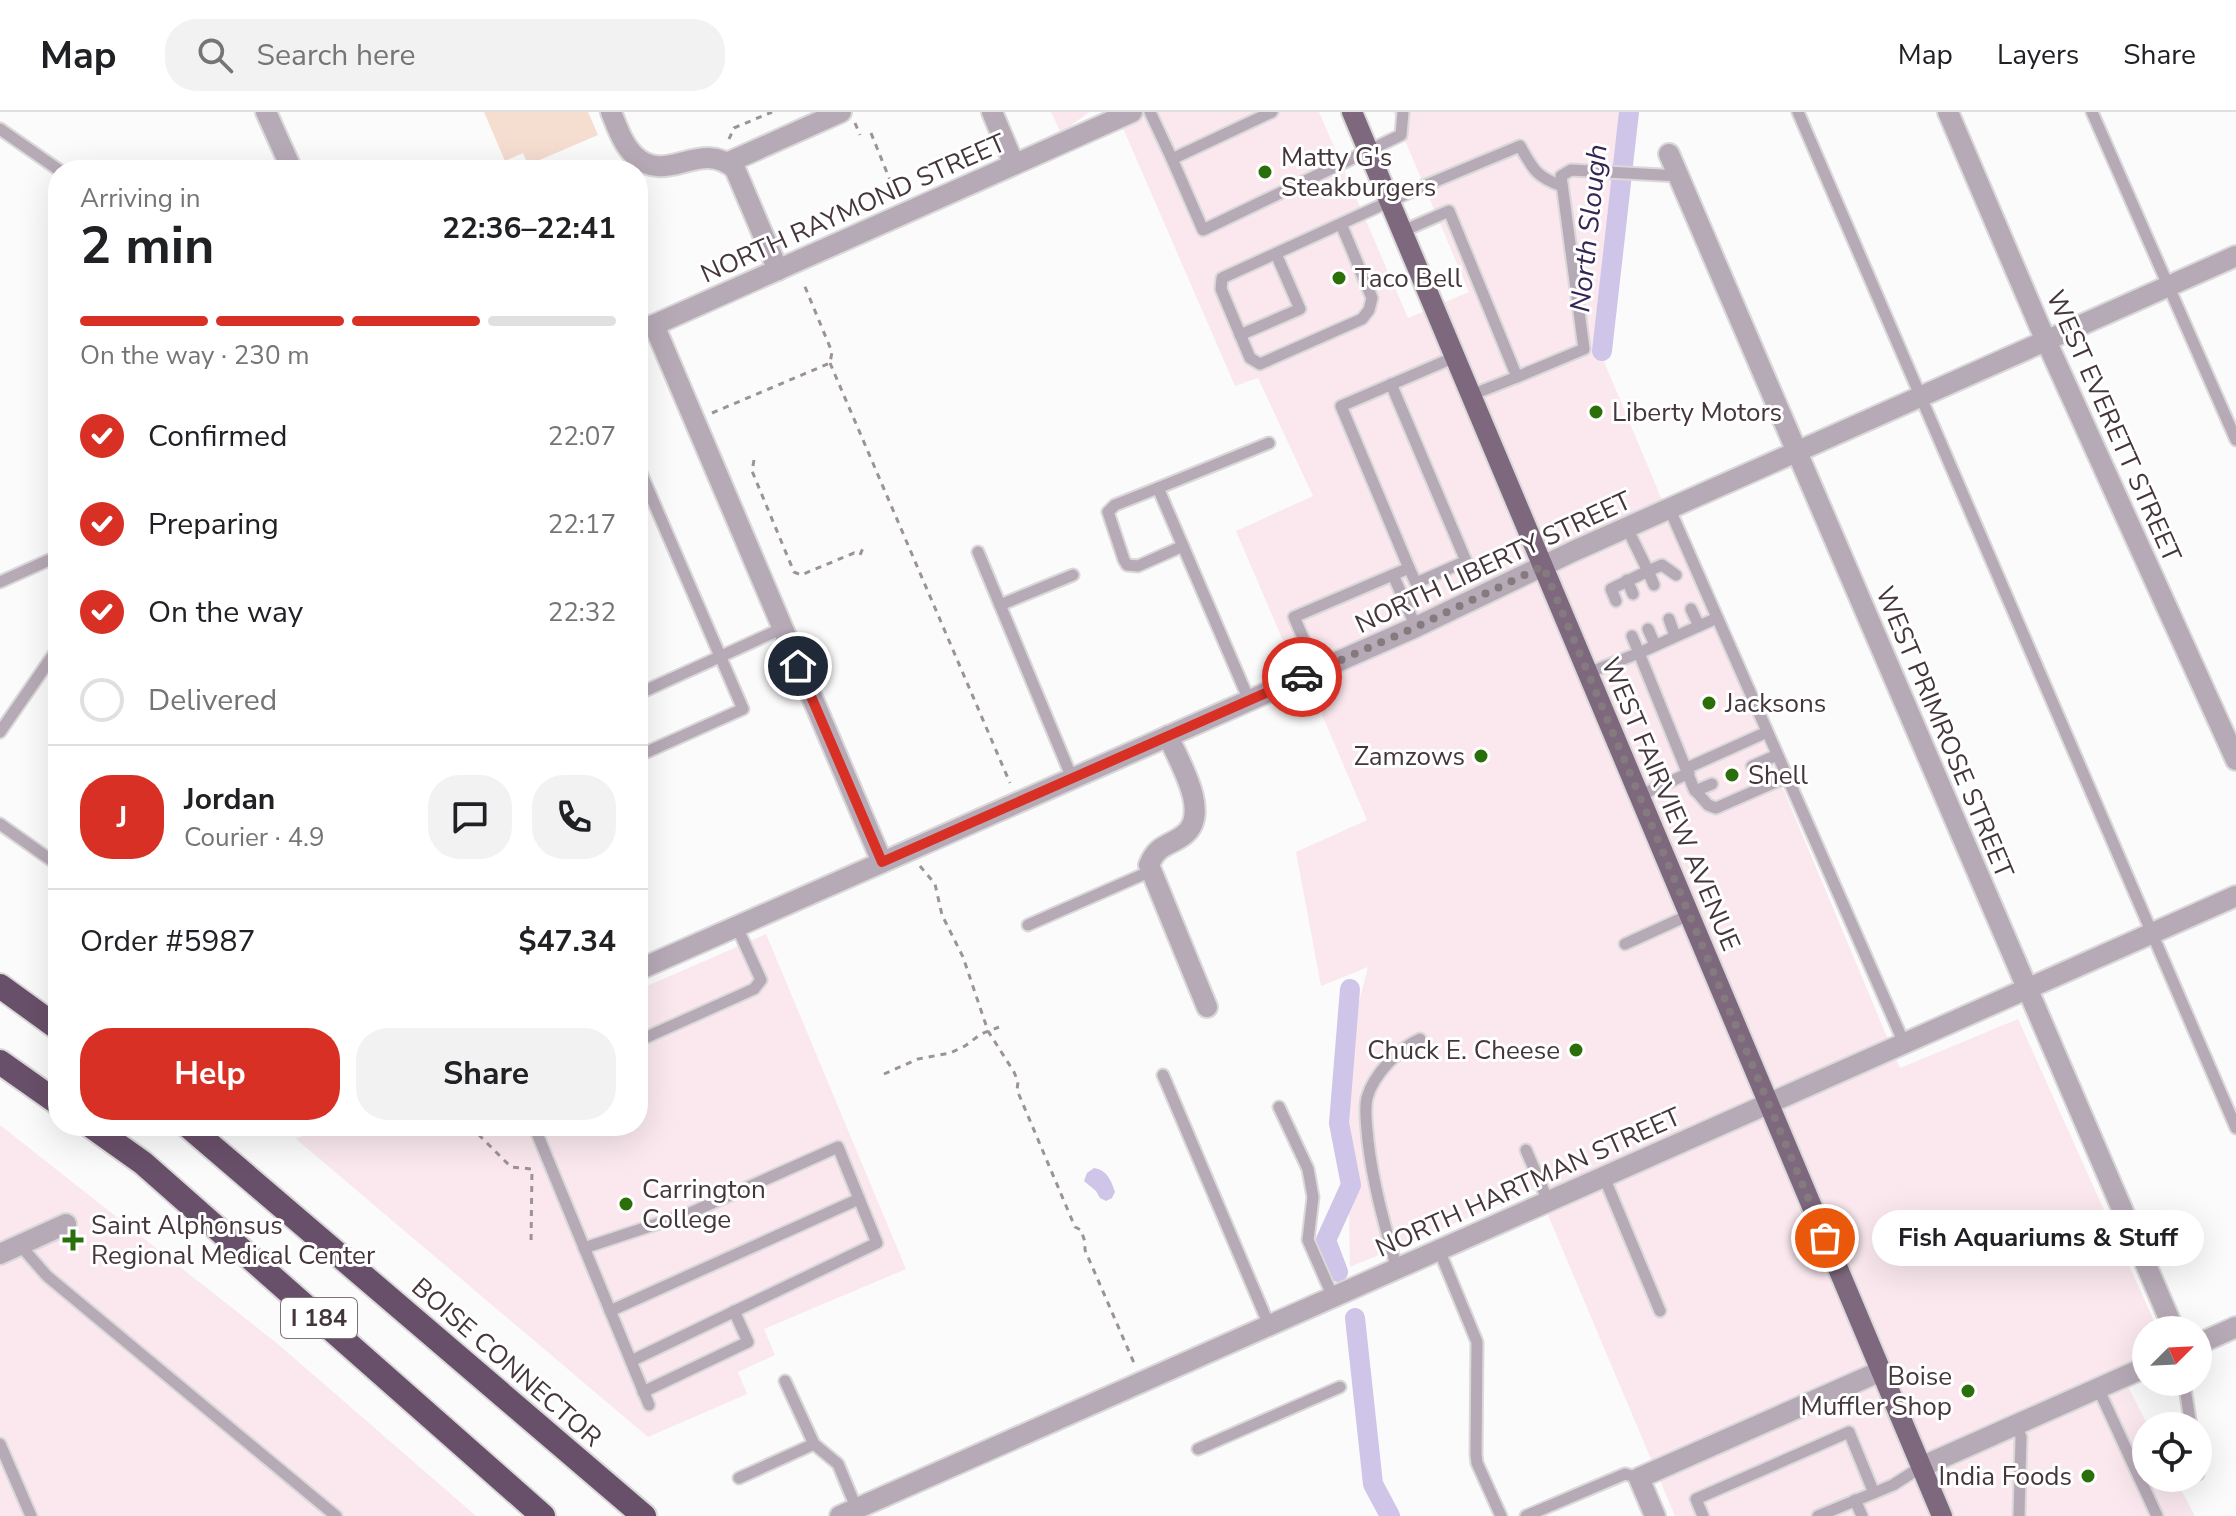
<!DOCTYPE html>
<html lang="en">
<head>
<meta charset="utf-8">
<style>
	body { margin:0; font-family:"Nunito Sans",sans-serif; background:#f2f2f2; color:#202124; height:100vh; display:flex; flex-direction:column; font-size:30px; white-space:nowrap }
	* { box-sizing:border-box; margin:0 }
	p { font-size:26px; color:#757577 }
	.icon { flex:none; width:44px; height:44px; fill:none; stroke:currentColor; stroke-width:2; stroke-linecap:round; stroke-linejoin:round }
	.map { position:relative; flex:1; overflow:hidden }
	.drawer { position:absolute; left:48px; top:48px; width:600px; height:976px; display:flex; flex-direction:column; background:#fff; border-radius:32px; box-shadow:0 8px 32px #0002 }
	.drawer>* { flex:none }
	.needle { width:52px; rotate:66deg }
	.controls { position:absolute; left:2132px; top:1204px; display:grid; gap:16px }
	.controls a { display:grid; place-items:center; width:80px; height:80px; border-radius:50%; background:#fff; box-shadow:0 8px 32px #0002; font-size:40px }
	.pin { position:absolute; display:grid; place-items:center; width:68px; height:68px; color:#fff; margin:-34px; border:4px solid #fff; border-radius:50%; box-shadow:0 2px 8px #0007 }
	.courier { position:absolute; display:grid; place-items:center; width:80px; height:80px; margin:-40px; border:6px solid #d93025; border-radius:50%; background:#fff; color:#222; box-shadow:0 2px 10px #0007 }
	.bubble { position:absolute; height:56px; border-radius:28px; background:#fff; box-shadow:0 8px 32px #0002; font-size:26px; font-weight:700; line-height:56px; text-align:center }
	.head em { font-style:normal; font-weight:700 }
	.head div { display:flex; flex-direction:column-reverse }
	.head { display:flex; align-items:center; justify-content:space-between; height:136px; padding:0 32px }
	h1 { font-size:52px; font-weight:700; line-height:60px }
	.bar { display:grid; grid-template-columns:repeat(4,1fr); gap:12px 8px; align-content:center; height:96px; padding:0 32px }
	.bar i { height:10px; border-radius:6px; background:#e0e0e0 }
	.bar .on { background:#d93025 }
	.bar p { grid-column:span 4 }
	.line { display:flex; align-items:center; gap:20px; padding:0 32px; border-top:2px solid #e0e0e0 }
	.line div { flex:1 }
	.round { display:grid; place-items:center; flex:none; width:84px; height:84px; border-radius:32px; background:#f2f2f2 }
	ol { padding:0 32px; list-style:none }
	li { display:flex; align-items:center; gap:24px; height:88px }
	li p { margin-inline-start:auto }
	li .icon { padding:8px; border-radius:50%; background:#d93025; color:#fff; stroke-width:4 }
	li:last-child { color:#757577 }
	li i { width:44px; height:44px; border:4px solid #e0e0e0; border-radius:50% }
	.primary-button { display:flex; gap:16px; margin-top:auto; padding:16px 32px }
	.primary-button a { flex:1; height:92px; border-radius:32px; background:#d93025; color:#fff; font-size:32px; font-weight:700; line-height:92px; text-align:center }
	.primary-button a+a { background:#f2f2f2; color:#202124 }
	header { display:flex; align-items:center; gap:48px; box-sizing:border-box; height:112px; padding:0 40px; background:#fff; border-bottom:2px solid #e0e0e0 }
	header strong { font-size:38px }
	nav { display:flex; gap:44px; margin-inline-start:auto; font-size:28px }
	.search { width:560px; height:72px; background:#f2f2f2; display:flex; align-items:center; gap:20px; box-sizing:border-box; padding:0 28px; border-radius:32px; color:#757577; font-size:30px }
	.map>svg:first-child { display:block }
</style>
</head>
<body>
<header>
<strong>Map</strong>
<div class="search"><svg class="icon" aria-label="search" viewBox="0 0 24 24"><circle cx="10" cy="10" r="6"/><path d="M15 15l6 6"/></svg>Search here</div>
<nav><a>Map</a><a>Layers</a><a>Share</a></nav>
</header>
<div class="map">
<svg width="2236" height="1404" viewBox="0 0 2236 1404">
	<rect width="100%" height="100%" fill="#fbfbfb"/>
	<g fill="#fae8ee">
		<polygon points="1051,0 1089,0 1061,21"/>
		<polygon points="1116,0 1319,0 1408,206 1469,180 1393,0 1626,0 1600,240 1900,956 2018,907 2158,1218 2146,1218 2146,1244 2119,1257 2148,1314 2146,1314 2146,1366 2175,1366 2195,1404 1675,1404 1537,1077 1350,1155 1346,940 1368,855 1321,874 1296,740 1367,708 1314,584 1290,545 1236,419 1313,384 1258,266 1235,274"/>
		<polygon points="766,822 906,1157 764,1217 775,1243 738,1260 747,1282 648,1325 296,1027 326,1014 638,1014 638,878"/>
		<polygon points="0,1013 279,1233 476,1404 0,1404"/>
	</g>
	<polygon fill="#f5ddd0" points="484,0 588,0 598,23 528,53 523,41 505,49"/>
	<path fill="#cec5e9" d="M1094,1056c13,2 17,12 21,24l-3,6 -6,3 -6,-3 -4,-7 -12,-10 3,-8z"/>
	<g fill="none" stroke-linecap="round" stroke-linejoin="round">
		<g stroke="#cec5e9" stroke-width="20">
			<polyline points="1602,239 1629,0"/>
			<polyline points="1338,1160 1326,1128 1351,1073 1339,1011 1350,877"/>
			<polyline points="1355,1206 1373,1372 1390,1404"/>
		</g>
		<g stroke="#dad8d9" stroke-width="15">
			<g id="service">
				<polyline points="1150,0 1172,47"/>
				<polyline points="1272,0 1172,47 1203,118 1401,23 1403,0"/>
				<polyline points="1798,0 2236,1016"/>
				<polyline points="2092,0 2236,328"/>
				<polyline points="0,17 59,58"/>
				<path d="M1341,112l31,74 -3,12 -7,9 -102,45 -10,-6 -29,-69 1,-11 197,-90 101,-42c13,23 16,31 42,40"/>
				<polyline points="1403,119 1449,99 1517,265 1584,237 1561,64 1571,58 1679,64"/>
				<polyline points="1240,223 1300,197 1276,142"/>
				<polyline points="1391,272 1466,449 1416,471 1409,456"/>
				<polyline points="1471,283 1517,265"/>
				<polyline points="638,354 743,597 638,644"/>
				<polyline points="1158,376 1115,393 1108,400 1124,448 1127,453 1138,454 1183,434"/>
				<polyline points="1670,398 1904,931"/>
				<polyline points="978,440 1072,666"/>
				<polyline points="1393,463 1416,515"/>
				<polyline points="1627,468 1633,482"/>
				<polyline points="0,470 58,444"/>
				<polyline points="1654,473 1648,459 1662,453 1676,463"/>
				<polyline points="1616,489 1611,477 1648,459 1627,416"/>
				<polyline points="1000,493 1073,463"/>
				<polyline points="1691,497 1699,514"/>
				<polyline points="1669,507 1675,524"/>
				<polyline points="1648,517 1655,533"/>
				<polyline points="1632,524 1639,541 1717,506"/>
				<polyline points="1317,558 1294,505 1409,456 1341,294 1455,245"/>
				<polyline points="1588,561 1639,541 1694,677 1708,693 1716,696 1787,665"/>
				<polyline points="638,582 783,516"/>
				<polyline points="1249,588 1158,376 1269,331"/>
				<polyline points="0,620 58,536"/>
				<polyline points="1752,654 1777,643"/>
				<polyline points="1687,656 1767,620"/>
				<polyline points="1695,679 1712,672"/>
				<polyline points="1639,684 1689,661"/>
				<polyline points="0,712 58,753"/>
				<polyline points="1028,813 1151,759"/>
				<polyline points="1625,832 1689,803"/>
				<polyline points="638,929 754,877 761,868 737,815"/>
				<polyline points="1163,963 1269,1213"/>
				<polyline points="1279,995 1308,1057 1313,1085 1308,1128 1333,1185"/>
				<polyline points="534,1014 649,1293"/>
				<polyline points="1526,1038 1548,1089"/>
				<polyline points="1604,1065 1660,1199"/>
				<polyline points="20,1133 47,1164 336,1404"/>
				<polyline points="584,1136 690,1101 838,1035 877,1131 631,1249"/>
				<polyline points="1439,1138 1477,1230 1476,1342 1477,1351 1501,1404"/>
				<path d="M1397,1157c-12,-43 -24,-84 -29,-128 -1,-14 -4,-30 -1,-43 6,-23 32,-50 53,-59"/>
				<polyline points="610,1199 859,1087"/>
				<polyline points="785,1269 814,1332 838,1352 858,1400"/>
				<polyline points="2184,1270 2191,1314"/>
				<polyline points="2098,1276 2157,1404"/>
				<polyline points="643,1280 748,1230 734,1199"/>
				<polyline points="2016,1313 2021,1325 2019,1404"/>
				<polyline points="0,1332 31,1404"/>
				<polyline points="1198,1337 1340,1275"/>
				<polyline points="2198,1361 2198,1362"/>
				<polyline points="739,1366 814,1332"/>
				<polyline points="1855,1388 1862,1404"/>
				<polyline points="1526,1404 1625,1362 1639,1366"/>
				<polyline points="1703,1404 1696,1387 1849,1320 1874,1381"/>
				<polyline points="1818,1404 1893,1373 1921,1355"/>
			</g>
		</g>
		<g stroke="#dad8d9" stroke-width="24">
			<g id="minor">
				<polyline points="266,0 292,58"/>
				<path d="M611,0c6,15 12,33 24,44 32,30 65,-18 100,13l43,101"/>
				<polyline points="992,0 1014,52"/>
				<polyline points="1948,0 2039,213 2236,648"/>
				<polyline points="1669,42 2174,1218"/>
				<polyline points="727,51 841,0"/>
				<polyline points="654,213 882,750"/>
				<polyline points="638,217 654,213 1132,0"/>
				<path d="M1168,624c10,24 43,76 17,98 -16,13 -27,9 -36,31l58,142"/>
				<polyline points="638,858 1416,515 1574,439 2236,144"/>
				<polyline points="0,1142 66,1112"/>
				<polyline points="2198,1232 2236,1215"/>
				<polyline points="1921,1355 2146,1255"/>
				<polyline points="840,1404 2236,784"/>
				<polyline points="1655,1404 1639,1366 1881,1259"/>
			</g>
		</g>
		<g stroke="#dad8d9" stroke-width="24">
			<polyline id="primary" points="1352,0 1942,1404"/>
		</g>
		<g stroke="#dad8d9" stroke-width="28">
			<g id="motorway">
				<polyline points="0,874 58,916"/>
				<polyline points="0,950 58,991"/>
				<polyline points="91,1014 143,1051 543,1404"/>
				<polyline points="188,1014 644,1404"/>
			</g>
		</g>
		<g stroke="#9b9397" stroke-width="3" stroke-dasharray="6 6" stroke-linecap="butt">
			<polyline points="855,11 860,23"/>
			<polyline points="871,21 896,83"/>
			<polyline points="729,27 734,16 772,0"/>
			<polyline points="830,251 1010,671"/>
			<polyline points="712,301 830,251 832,240 803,170"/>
			<polyline points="754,348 752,359 794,460 801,463 854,441 860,443 863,436"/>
			<polyline points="920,754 935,772 942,803 963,845 988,919 1014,960 1018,970 1017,978 1075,1115 1081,1118 1085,1130 1085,1138 1134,1251"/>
			<polyline points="884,962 918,947 950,941 965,934 981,922 999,915"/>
			<polyline points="470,1014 511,1055 532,1057 531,1132"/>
		</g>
		<use href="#service" stroke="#b7aab7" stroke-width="11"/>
		<use href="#minor" stroke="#b7aab7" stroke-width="20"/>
		<use href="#primary" stroke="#7e687e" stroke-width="20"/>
		<use href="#motorway" stroke="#69506a" stroke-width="24"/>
	</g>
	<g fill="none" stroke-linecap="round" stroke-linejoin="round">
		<polyline stroke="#857b7f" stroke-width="8" stroke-dasharray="0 14.4" points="1302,565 1416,515 1543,454 1825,1126"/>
		<polyline stroke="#d93025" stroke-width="10" points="798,554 882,750 1302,565"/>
	</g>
	<g fill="#2b6f0b" stroke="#fff" stroke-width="3">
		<circle cx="1265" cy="60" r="8"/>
		<circle cx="1339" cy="166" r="8"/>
		<circle cx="1596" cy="300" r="8"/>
		<circle cx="1709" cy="591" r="8"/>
		<circle cx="1481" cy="644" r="8"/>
		<circle cx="1732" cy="663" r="8"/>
		<circle cx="1576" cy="938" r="8"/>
		<circle cx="626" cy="1092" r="8"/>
		<path d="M69 1116h8v8h8v8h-8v8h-8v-8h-8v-8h8z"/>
		<circle cx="1968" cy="1279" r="8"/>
		<circle cx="2088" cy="1364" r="8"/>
	</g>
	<g text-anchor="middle" stroke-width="6" stroke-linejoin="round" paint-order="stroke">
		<rect fill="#fff" stroke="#7d7276" stroke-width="2" x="281" y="1186" width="76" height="40" rx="6"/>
		<g font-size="24" font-weight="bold" fill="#45363c">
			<text x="319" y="1214">I 184</text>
		</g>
		<g font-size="26" fill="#45363c" stroke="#fff" text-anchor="start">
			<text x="1281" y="54">Matty G's<tspan x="1281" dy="30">Steakburgers</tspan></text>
			<text x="1355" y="175">Taco Bell</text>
			<text x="1612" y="309">Liberty Motors</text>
			<text x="1725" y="600">Jacksons</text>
			<text x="1465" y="653" text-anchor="end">Zamzows</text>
			<text x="1748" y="672">Shell</text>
			<text x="1560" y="947" text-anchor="end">Chuck E. Cheese</text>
			<text x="642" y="1086">Carrington<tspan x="642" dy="30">College</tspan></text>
			<text x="91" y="1122">Saint Alphonsus<tspan x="91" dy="30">Regional Medical Center</tspan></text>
			<text x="1952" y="1273" text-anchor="end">Boise<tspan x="1952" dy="30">Muffler Shop</tspan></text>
			<text x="2072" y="1373" text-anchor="end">India Foods</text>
		</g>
		<g font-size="26" fill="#45363c" stroke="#fff">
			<text transform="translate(853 96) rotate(-24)" y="9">NORTH RAYMOND STREET</text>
			<text transform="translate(2114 314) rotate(66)" y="9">WEST EVERETT STREET</text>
			<text transform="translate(1493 450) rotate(-25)" y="9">NORTH LIBERTY STREET</text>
			<text transform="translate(1945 620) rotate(67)" y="9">WEST PRIMROSE STREET</text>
			<text transform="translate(1671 692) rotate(67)" y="9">WEST FAIRVIEW AVENUE</text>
			<text transform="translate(1528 1070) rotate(-24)" y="9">NORTH HARTMAN STREET</text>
			<text transform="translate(507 1250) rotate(41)" y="9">BOISE CONNECTOR</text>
		</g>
		<g font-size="28" font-style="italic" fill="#342552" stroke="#fff">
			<text transform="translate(1588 116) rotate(-84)" y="10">North Slough</text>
		</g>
	</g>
</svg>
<div class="controls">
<a><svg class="needle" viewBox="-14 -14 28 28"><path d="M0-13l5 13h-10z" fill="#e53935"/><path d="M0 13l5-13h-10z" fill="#757577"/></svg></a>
<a><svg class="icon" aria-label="locate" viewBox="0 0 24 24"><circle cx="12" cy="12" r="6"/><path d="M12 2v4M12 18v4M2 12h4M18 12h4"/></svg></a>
</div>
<div class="pin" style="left:1825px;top:1126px;background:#ea580c"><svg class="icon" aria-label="bag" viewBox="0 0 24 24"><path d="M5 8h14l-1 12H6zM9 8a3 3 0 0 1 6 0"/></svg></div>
<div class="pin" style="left:798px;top:554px;background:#1f2937"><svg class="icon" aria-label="home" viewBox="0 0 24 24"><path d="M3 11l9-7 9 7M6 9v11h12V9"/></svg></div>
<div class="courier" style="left:1302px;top:565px"><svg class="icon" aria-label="car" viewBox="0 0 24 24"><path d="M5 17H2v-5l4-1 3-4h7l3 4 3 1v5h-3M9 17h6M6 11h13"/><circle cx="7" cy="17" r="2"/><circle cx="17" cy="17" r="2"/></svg></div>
<div class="bubble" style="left:1872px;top:1098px;width:332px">Fish Aquariums &amp; Stuff</div>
<section class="drawer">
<div class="head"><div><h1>2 min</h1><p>Arriving in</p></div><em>22:36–22:41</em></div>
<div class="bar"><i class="on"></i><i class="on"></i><i class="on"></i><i></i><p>On the way · 230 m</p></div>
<ol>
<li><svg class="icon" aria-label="check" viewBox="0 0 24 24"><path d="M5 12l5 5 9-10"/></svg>Confirmed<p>22:07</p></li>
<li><svg class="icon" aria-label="check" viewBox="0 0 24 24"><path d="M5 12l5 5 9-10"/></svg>Preparing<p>22:17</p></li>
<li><svg class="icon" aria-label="check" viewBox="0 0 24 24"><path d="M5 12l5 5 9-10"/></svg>On the way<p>22:32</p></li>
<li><i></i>Delivered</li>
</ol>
<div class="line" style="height:144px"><b class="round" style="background:#d93025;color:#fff">J</b><div><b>Jordan</b><p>Courier · 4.9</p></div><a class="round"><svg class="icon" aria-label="chat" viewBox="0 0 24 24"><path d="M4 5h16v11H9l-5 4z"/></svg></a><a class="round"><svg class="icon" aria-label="phone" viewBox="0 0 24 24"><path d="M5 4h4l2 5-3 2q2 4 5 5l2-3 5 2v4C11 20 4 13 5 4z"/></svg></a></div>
<div class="line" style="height:104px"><div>Order #5987</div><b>$47.34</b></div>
<div class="primary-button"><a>Help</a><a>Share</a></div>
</section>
</div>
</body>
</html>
